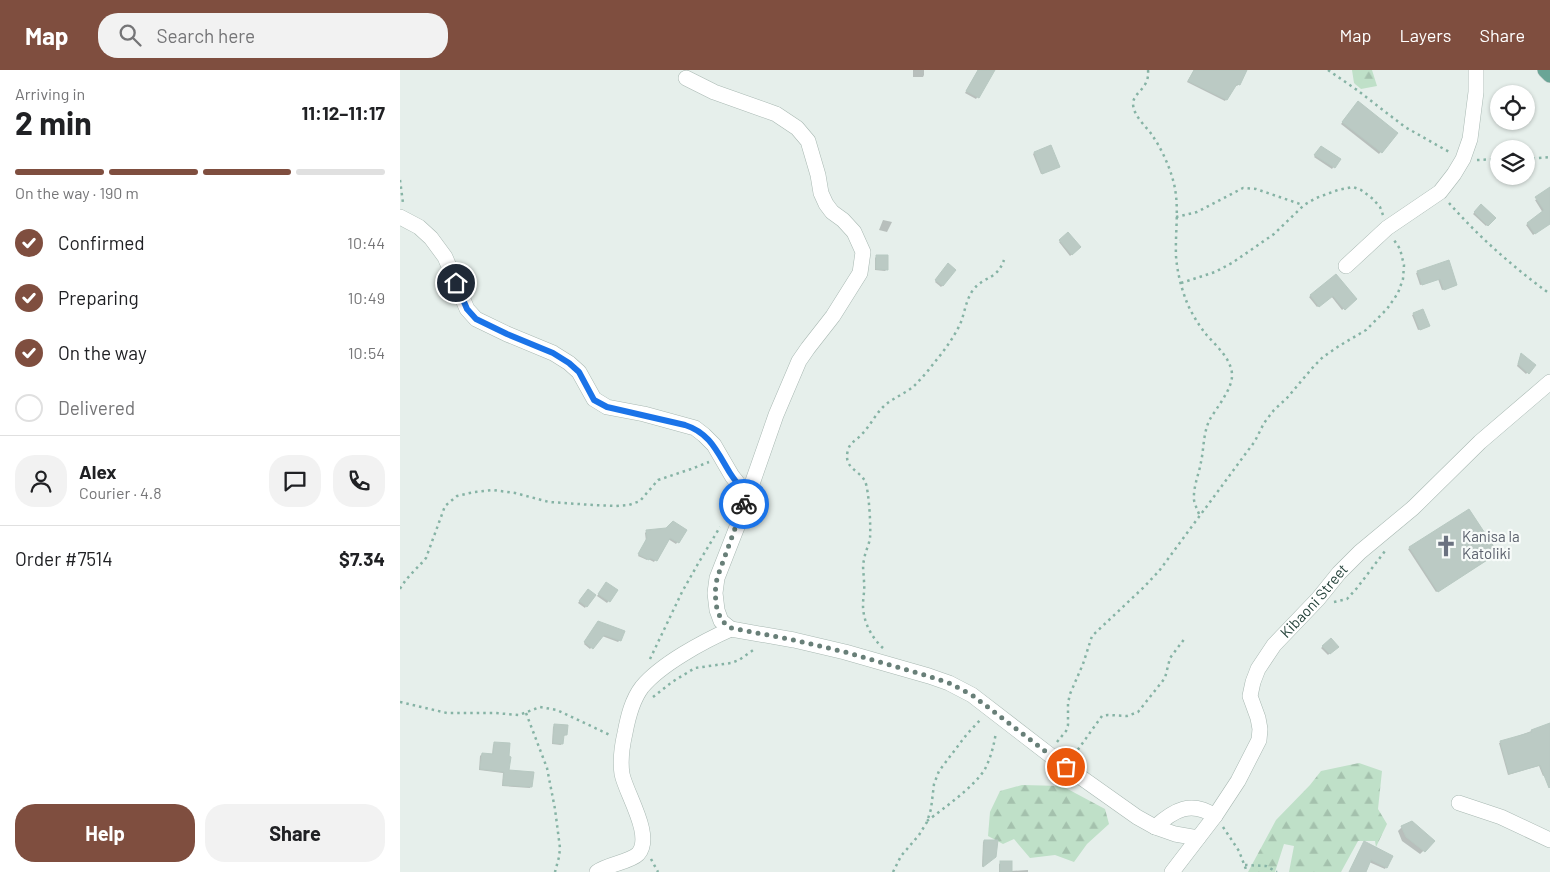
<!DOCTYPE html>
<html lang="en">
<head>
<meta charset="utf-8">
<style>
	body { margin:0; font-family:Barlow,sans-serif; background:#f2f2f2; color:#202124; height:100vh; display:flex; flex-direction:column; font-size:19px; white-space:nowrap }
	* { box-sizing:border-box; margin:0 }
	p { font-size:16px; color:#757577 }
	.icon { flex:none; width:28px; height:28px; fill:none; stroke:currentColor; stroke-width:2; stroke-linecap:round; stroke-linejoin:round }
	.map { position:relative; flex:1; overflow:hidden }
	.panel { display:flex; flex-direction:column; background:#fff; width:400px }
	.panel>* { flex:none }
	.buttons { position:absolute; left:1090px; top:15px; display:grid; gap:10px }
	.buttons a { display:grid; place-items:center; width:45px; height:45px; border-radius:50%; background:#fff; box-shadow:0 1px 4px #0004; font-size:25px }
	.pin { position:absolute; display:grid; place-items:center; width:42px; height:42px; color:#fff; margin:-21px; border:2px solid #fff; border-radius:50%; box-shadow:0 1px 5px #0007 }
	.courier { position:absolute; display:grid; place-items:center; width:50px; height:50px; margin:-25px; border:4px solid #1a73e8; border-radius:50%; background:#fff; color:#222; box-shadow:0 1px 6px #0007 }
	.summary em { font-style:normal; font-weight:700 }
	.summary div { display:flex; flex-direction:column-reverse }
	.summary { display:flex; align-items:center; justify-content:space-between; height:85px; padding:0 15px }
	h1 { font-size:32px; font-weight:700; line-height:38px }
	.bar { display:grid; grid-template-columns:repeat(4,1fr); gap:8px 5px; align-content:center; height:60px; padding:0 15px }
	.bar i { height:6px; border-radius:4px; background:#e0e0e0 }
	.bar .selected { background:#7f4e3f }
	.bar p { grid-column:span 4 }
	.line { display:flex; align-items:center; gap:12px; padding:0 15px; border-top:1px solid #e0e0e0 }
	.line div { flex:1 }
	.round { display:grid; place-items:center; flex:none; width:52px; height:52px; border-radius:20px; background:#f2f2f2 }
	ol { padding:0 15px; list-style:none }
	li { display:flex; align-items:center; gap:15px; height:55px }
	li p { margin-inline-start:auto }
	li .icon { padding:5px; border-radius:50%; background:#7f4e3f; color:#fff; stroke-width:4 }
	li:last-child { color:#757577 }
	li i { width:28px; height:28px; border:2px solid #e0e0e0; border-radius:50% }
	.cta { display:flex; gap:10px; margin-top:auto; padding:10px 15px }
	.cta a { flex:1; height:58px; border-radius:20px; background:#7f4e3f; color:#fff; font-size:20px; font-weight:700; line-height:58px; text-align:center }
	.cta a+a { background:#f2f2f2; color:#202124 }
	header { display:flex; align-items:center; gap:30px; box-sizing:border-box; height:70px; padding:0 25px; background:#7f4e3f; color:#fff }
	header strong { font-size:24px }
	nav { display:flex; gap:28px; margin-inline-start:auto; font-size:18px }
	.search { width:350px; height:45px; background:#f2f2f2; display:flex; align-items:center; gap:12px; box-sizing:border-box; padding:0 18px; border-radius:20px; color:#757577; font-size:19px }
	main { display:flex; flex:1; min-height:0 }
	.map>svg:first-child { display:block }
</style>
</head>
<body>
<header>
<strong>Map</strong>
<div class="search"><svg class="icon" aria-label="search" viewBox="0 0 24 24"><circle cx="10" cy="10" r="6"/><path d="M15 15l6 6"/></svg>Search here</div>
<nav><a>Map</a><a>Layers</a><a>Share</a></nav>
</header>
<main>
<section class="panel">
<div class="summary"><div><h1>2 min</h1><p>Arriving in</p></div><em>11:12–11:17</em></div>
<div class="bar"><i class="selected"></i><i class="selected"></i><i class="selected"></i><i></i><p>On the way · 190 m</p></div>
<ol>
<li><svg class="icon" aria-label="check" viewBox="0 0 24 24"><path d="M5 12l5 5 9-10"/></svg>Confirmed<p>10:44</p></li>
<li><svg class="icon" aria-label="check" viewBox="0 0 24 24"><path d="M5 12l5 5 9-10"/></svg>Preparing<p>10:49</p></li>
<li><svg class="icon" aria-label="check" viewBox="0 0 24 24"><path d="M5 12l5 5 9-10"/></svg>On the way<p>10:54</p></li>
<li><i></i>Delivered</li>
</ol>
<div class="line" style="height:90px"><a class="round"><svg class="icon" aria-label="person" viewBox="0 0 24 24"><circle cx="12" cy="8" r="4"/><path d="M4 21q1-7 8-7t8 7"/></svg></a><div><b>Alex</b><p>Courier · 4.8</p></div><a class="round"><svg class="icon" aria-label="chat" viewBox="0 0 24 24"><path d="M4 5h16v11H9l-5 4z"/></svg></a><a class="round"><svg class="icon" aria-label="phone" viewBox="0 0 24 24"><path d="M5 4h4l2 5-3 2q2 4 5 5l2-3 5 2v4C11 20 4 13 5 4z"/></svg></a></div>
<div class="line" style="height:65px"><div>Order #7514</div><b>$7.34</b></div>
<div class="cta"><a>Help</a><a>Share</a></div>
</section>
<div class="map">
<svg width="1150" height="802" viewBox="0 0 1150 802">
	<defs>
		<pattern id="forest-firs" width="22" height="20" patternUnits="userSpaceOnUse" patternTransform="scale(1.25)"><rect width="22" height="20" fill="#bfe0c8"/><path d="M5 1l3.5 6h-7zM16 11l3.5 6h-7z" fill="#a4c1ad"/></pattern>
	</defs>
	<rect width="100%" height="100%" fill="#e6efeb"/>
	<g fill="url(#forest-firs)">
		<polygon points="952,0 972,0 977,16 961,19 954,13"/>
		<polygon points="959,693 982,701 978,739 987,754 976,777 975,771 958,771 941,802 889,802 894,776 884,774 875,802 848,802 876,750 910,715 921,701"/>
		<polygon points="622,715 662,716 705,739 709,754 687,774 674,792 655,785 630,788 614,769 603,774 588,766 590,742 600,721"/>
	</g>
	<g fill="#0003">
		<polygon points="513,0 524,0 524,5 523,7 513,7"/>
		<polygon points="578,0 594,0 576,29 565,23"/>
		<polygon points="794,0 846,0 839,14 837,16 835,15 825,31 787,12"/>
		<polygon points="958,33 996,63 979,84 941,54"/>
		<polygon points="922,78 939,89 932,99 914,87"/>
		<polygon points="634,83 658,97 641,104 633,84"/>
		<polygon points="1150,124 1150,153 1133,165 1126,155 1143,143 1135,130"/>
		<polygon points="1081,136 1094,148 1086,156 1073,144"/>
		<polygon points="483,150 492,152 487,162 479,160"/>
		<polygon points="668,164 680,177 670,186 659,172"/>
		<polygon points="477,186 487,199 485,201 475,200 475,188"/>
		<polygon points="1048,191 1056,214 1054,216 1042,220 1038,209 1020,215 1016,203 1018,202"/>
		<polygon points="548,195 543,215 541,217 535,212"/>
		<polygon points="936,206 955,229 942,240 931,226 917,237 909,227"/>
		<polygon points="1014,244 1027,257 1018,260 1012,245"/>
		<polygon points="1121,285 1134,295 1126,304 1117,296"/>
		<polygon points="286,460 276,474 268,469 254,492 248,489 247,490 238,486 246,471 245,463 247,461"/>
		<polygon points="1010,478 1095,485 1036,522 1008,479"/>
		<polygon points="205,515 217,520 207,533 197,526"/>
		<polygon points="186,522 186,536 185,538 178,533"/>
		<polygon points="197,555 220,570 218,572 202,566 190,579 184,574"/>
		<polygon points="931,570 937,576 928,585 921,578"/>
		<polygon points="1150,654 1150,703 1143,706 1139,696 1108,705 1099,673"/>
		<polygon points="155,655 166,665 163,666 162,673 161,675 152,674 153,657"/>
		<polygon points="95,673 108,701 131,716 130,718 102,716 103,703 79,700 80,686 82,684 92,686 93,675"/>
		<polygon points="1002,757 1034,771 1020,784 1002,771 998,761"/>
		<polygon points="584,771 593,788 582,797 583,772"/>
		<polygon points="963,774 986,797 985,799 969,792 965,802 950,802"/>
		<polygon points="601,793 611,801 628,800 628,802 599,802 599,794"/>
	</g>
	<g fill="#bbcac4" stroke="#b8c9c2">
		<polygon points="578,0 595,0 579,28 566,21"/>
		<polygon points="794,0 847,0 840,15 837,14 827,30 788,11"/>
		<polygon points="958,31 998,63 982,83 942,52"/>
		<polygon points="651,75 660,97 642,104 634,82"/>
		<polygon points="921,76 941,89 935,98 914,85"/>
		<polygon points="1150,117 1150,154 1135,164 1127,153 1144,140 1135,127"/>
		<polygon points="1081,134 1096,148 1088,156 1074,142"/>
		<polygon points="668,162 681,177 672,185 659,170"/>
		<polygon points="476,185 488,185 488,200 476,199"/>
		<polygon points="1049,190 1057,215 1044,220 1040,209 1022,215 1017,201"/>
		<polygon points="548,193 556,200 543,216 535,210"/>
		<polygon points="936,204 957,229 945,240 933,226 919,237 910,225"/>
		<polygon points="1023,239 1030,256 1020,260 1013,243"/>
		<polygon points="1121,283 1136,295 1129,304 1118,294"/>
		<polygon points="1069,439 1098,483 1038,522 1009,477"/>
		<polygon points="273,451 287,460 279,473 270,468 257,491 250,488 249,490 238,484 247,468 246,460 266,458"/>
		<polygon points="206,512 218,520 210,532 198,524"/>
		<polygon points="188,519 196,525 187,537 179,531"/>
		<polygon points="198,551 225,561 221,571 204,565 193,579 184,572"/>
		<polygon points="931,568 939,577 930,584 922,576"/>
		<polygon points="1150,653 1150,717 1149,718 1140,695 1109,704 1100,671 1132,662 1131,660"/>
		<polygon points="154,654 168,655 167,665 164,665 163,674 153,673"/>
		<polygon points="94,672 110,673 109,686 111,687 109,700 134,702 132,717 103,715 104,702 80,699 82,683 93,684"/>
		<polygon points="1012,751 1035,771 1025,782 1006,767 1001,756"/>
		<polygon points="584,770 598,770 596,787 583,797"/>
		<polygon points="964,771 993,786 987,798 971,790 966,802 949,802"/>
		<rect x="600" y="791" width="12" height="11"/>
	</g>
	<g fill="none" stroke-linecap="round" stroke-linejoin="round">
		<g stroke="#a8b8b2" stroke-width="16">
			<g id="minor">
				<polyline points="286,8 314,22 376,44 397,58 408,71 418,105 421,123 426,134 432,142 443,150 454,162 463,182 460,203 433,246 408,278 399,291 376,345 337,457 317,508 315,523 317,540 321,551 331,559 394,570 445,582 529,606 549,613 572,625 655,689 737,747 755,757 775,764 798,768"/>
				<polyline points="0,147 19,157 31,168 45,187 67,239 76,249 107,264 153,283 169,293 179,302 194,329 207,337 244,344 295,358 304,365 314,375 332,406 347,425"/>
				<polyline points="946,196 987,158 1040,122 1054,104 1063,89 1070,69 1076,22 1076,0"/>
				<polyline points="1059,733 1101,747 1150,770"/>
				<path d="M755,757c19,-17 36,-27 60,-11"/>
				<path d="M197,802c11,-8 33,-10 41,-18 16,-18 -12,-60 -16,-80 -2,-13 0,-28 3,-41 3,-16 7,-33 17,-46 19,-23 62,-46 89,-58"/>
				<path id="s1" d="M772,802l43,-56 23,-35 21,-41 1,-11 -2,-11 -8,-22 3,-14 5,-13 16,-24 44,-46 21,-26 21,-21 53,-44 67,-66 70,-60"/>
			</g>
		</g>
		<g stroke="#c2cac8" stroke-width="16">
			<polyline id="major" points="1145,0 1150,5"/>
		</g>
		<g stroke="#86b3a5" stroke-width="2.5" stroke-dasharray="2.5 4" stroke-linecap="butt">
			<path d="M748,0c2,18 -14,22 -15,33 0,13 13,23 19,32 9,13 17,30 21,45 7,24 2,51 3,76 1,15 5,31 10,44 4,11 12,24 19,33 10,12 26,25 27,41 1,15 -16,34 -23,47 -6,14 -5,27 -8,41 -2,12 -8,25 -7,38 1,5 3,9 5,14"/>
			<polyline points="928,0 957,20 1005,57 1051,83"/>
			<polyline points="1126,89 1150,87"/>
			<polyline points="1077,90 1099,89"/>
			<polyline points="0,110 3,133"/>
			<path d="M1049,133c30,34 64,64 101,91"/>
			<polyline points="776,147 797,142 843,118 856,119 903,135"/>
			<polyline points="781,213 815,202 832,193 874,164 904,135 916,128 938,120 953,117 961,120 973,129 980,137 983,145"/>
			<path d="M0,519c8,-14 17,-20 26,-31l19,-52 12,-10 17,-4 19,-2 22,3 34,9 44,3 23,1 13,-1 11,-4 18,-21 33,-11 18,-7"/>
			<polyline points="934,532 947,529 957,518 985,481"/>
			<path d="M483,578c-12,-11 -20,-27 -20,-43 0,-8 2,-15 1,-23 0,-8 -2,-15 0,-22 1,-8 5,-15 6,-22 1,-11 -1,-48 -5,-57 -7,-12 -22,-13 -17,-31 2,-8 9,-10 14,-16 8,-8 13,-19 21,-27 9,-9 22,-13 31,-21 7,-7 14,-15 20,-23 10,-12 21,-27 27,-41 4,-11 5,-22 12,-32 12,-15 23,-9 31,-30"/>
			<polyline points="250,589 282,522 299,492 320,457"/>
			<polyline points="253,627 272,612 295,598 331,593 339,590 356,578"/>
			<polyline points="0,632 47,643 95,643 119,645 140,637 157,640 212,666"/>
			<polyline points="126,643 147,698 155,739 160,778 159,787 155,802"/>
			<polyline points="657,672 666,661 668,655 668,633 670,624 683,594 692,566 744,517 759,501 855,371 864,353 874,340 887,328 914,296 923,287 939,276 966,260 987,239 998,223 1003,209 1004,195 1000,179 994,170"/>
			<polyline points="674,685 702,646 708,645 727,646 738,642 765,608 770,588 785,568"/>
			<path d="M527,751c17,-13 47,-34 58,-52 6,-12 9,-24 11,-37"/>
			<polyline points="823,757 839,781 847,802"/>
			<polyline points="251,789 258,802"/>
			<polyline points="845,795 866,796 877,802"/>
			<polyline points="493,802 501,786 519,765 527,752 531,739 534,714 539,701 567,664 581,649"/>
		</g>
		<use href="#minor" stroke="#fff" stroke-width="15"/>
		<use href="#major" stroke="#6aa596" stroke-width="15"/>
	</g>
	<g fill="none" stroke-linecap="round" stroke-linejoin="round">
		<polyline stroke="#687f78" stroke-width="5" stroke-dasharray="0 9" points="344,434 317,508 315,523 317,540 322,551 331,558 394,570 445,582 528,606 549,613 572,625 666,697"/>
		<path stroke="#1a73e8" stroke-width="6" d="M56,213l11,26 9,10 31,15 46,19 16,10 10,9 15,28 13,7 78,18c25,8 32,27 45,48 5,8 11,15 17,22l-3,9"/>
	</g>
	<defs>
		<g id="church-bare" transform="scale(1.725)"><path d="M-1.2-6h2.4v3.5h3.3v2.4h-3.3V6h-2.4V-.1h-3.3v-2.4h3.3Z" fill="#6b7280" stroke="#f7fbf9" stroke-width="2.5" paint-order="stroke"/></g>
	</defs>
	<g fill-rule="evenodd">
		<use href="#church-bare" x="1046" y="476"/>
	</g>
	<g text-anchor="middle" stroke-width="4.5" stroke-linejoin="round" paint-order="stroke">
		<g font-size="15" fill="#5b616d" stroke="#f7fbf9" text-anchor="start">
			<text x="1062" y="472">Kanisa la<tspan x="1062" dy="17">Katoliki</tspan></text>
		</g>
		<g font-size="15" fill="#24423a" stroke="#f7fbf9">
			<text dy="5" stroke="none"><textPath href="#s1" startOffset="321">Kibaoni Street</textPath></text>
		</g>
	</g>
</svg>
<div class="buttons">
<a><svg class="icon" aria-label="locate" viewBox="0 0 24 24"><circle cx="12" cy="12" r="6"/><path d="M12 2v4M12 18v4M2 12h4M18 12h4"/></svg></a>
<a><svg class="icon" aria-label="layers" viewBox="0 0 24 24"><path d="M12 4l9 5-9 5-9-5zM3 14l9 5 9-5"/></svg></a>
</div>
<div class="pin" style="left:666px;top:697px;background:#ea580c"><svg class="icon" aria-label="bag" viewBox="0 0 24 24"><path d="M5 8h14l-1 12H6zM9 8a3 3 0 0 1 6 0"/></svg></div>
<div class="pin" style="left:56px;top:213px;background:#1f2937"><svg class="icon" aria-label="home" viewBox="0 0 24 24"><path d="M3 11l9-7 9 7M6 9v11h12V9"/></svg></div>
<div class="courier" style="left:344px;top:434px"><svg class="icon" aria-label="bike" viewBox="0 0 24 24"><circle cx="6" cy="16" r="4"/><circle cx="18" cy="16" r="4"/><path d="M6 16l4-8h5l3 8M10 8l3 8H6M13 5h3"/></svg></div>
</div>
</main>
</body>
</html>
